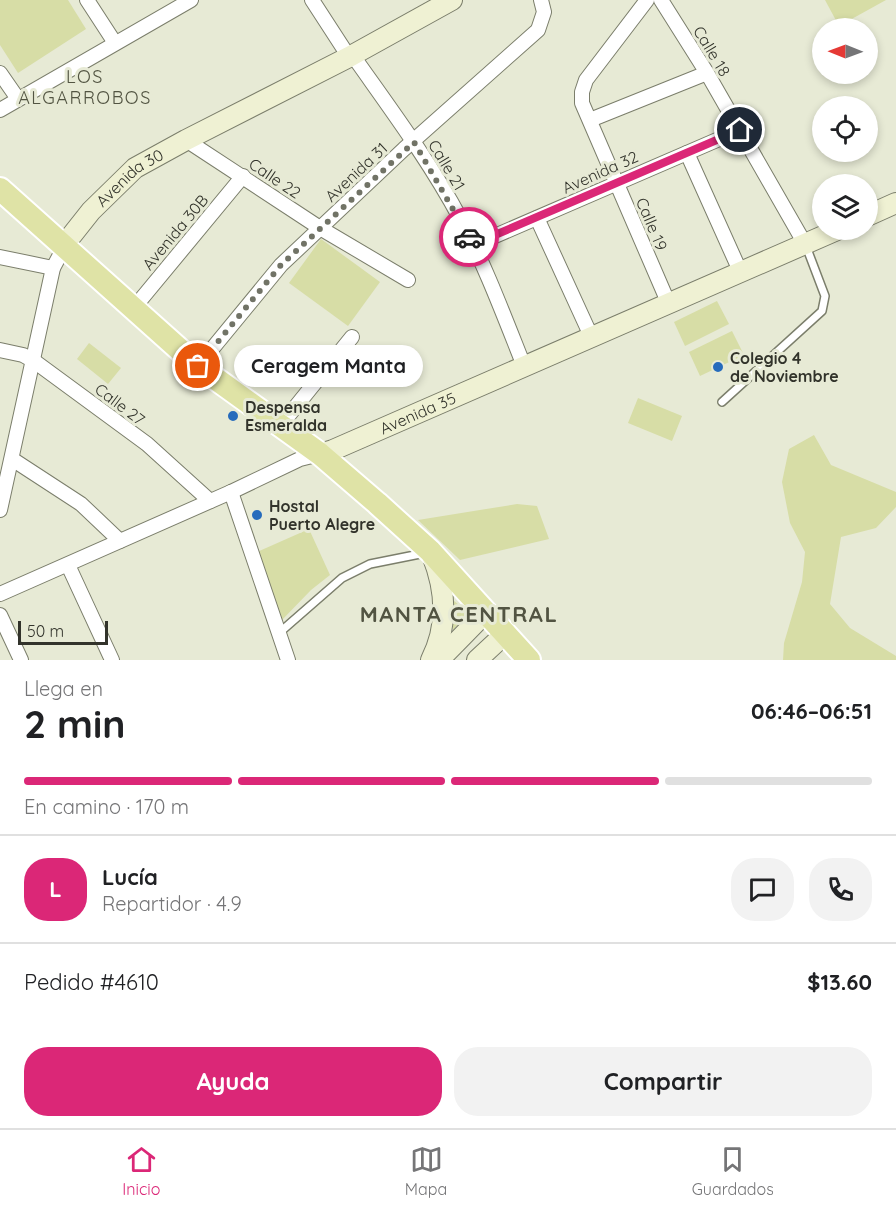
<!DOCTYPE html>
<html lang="es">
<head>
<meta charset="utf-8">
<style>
	body { margin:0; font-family:Quicksand,sans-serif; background:#f2f2f2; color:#202124; height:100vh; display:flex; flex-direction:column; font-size:22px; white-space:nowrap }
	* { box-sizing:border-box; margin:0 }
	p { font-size:20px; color:#757577 }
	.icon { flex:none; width:33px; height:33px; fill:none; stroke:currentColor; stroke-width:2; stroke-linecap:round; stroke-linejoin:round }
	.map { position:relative; height:660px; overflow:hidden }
	.drawer { display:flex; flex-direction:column; background:#fff; flex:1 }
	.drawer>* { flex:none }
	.needle { width:39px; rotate:271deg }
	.fabs { position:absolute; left:812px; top:18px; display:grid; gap:12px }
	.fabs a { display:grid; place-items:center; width:66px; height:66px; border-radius:50%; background:#fff; box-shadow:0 3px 9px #0003; font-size:30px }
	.scale { position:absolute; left:18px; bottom:15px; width:90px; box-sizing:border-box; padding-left:6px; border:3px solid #32332b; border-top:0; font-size:16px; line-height:21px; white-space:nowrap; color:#32332b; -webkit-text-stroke:4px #e7ead5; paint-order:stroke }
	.pin { position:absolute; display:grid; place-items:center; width:51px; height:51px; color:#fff; margin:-26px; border:3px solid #fff; border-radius:50%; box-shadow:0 2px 6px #0007 }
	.courier { position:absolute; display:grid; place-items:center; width:60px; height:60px; margin:-30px; border:4px solid #db2777; border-radius:50%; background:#fff; color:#222; box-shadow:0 2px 8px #0007 }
	.bubble { position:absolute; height:42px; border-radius:21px; background:#fff; box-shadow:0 3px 9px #0003; font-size:20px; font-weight:700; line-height:42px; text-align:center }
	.summary em { font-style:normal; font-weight:700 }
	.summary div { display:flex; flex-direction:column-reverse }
	.summary { display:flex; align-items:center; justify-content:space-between; height:102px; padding:0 24px }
	h1 { font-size:39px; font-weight:700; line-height:45px }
	.bar { display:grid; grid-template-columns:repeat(4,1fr); gap:9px 6px; align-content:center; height:72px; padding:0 24px }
	.bar i { height:8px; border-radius:4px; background:#e0e0e0 }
	.bar .current { background:#db2777 }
	.bar p { grid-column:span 4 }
	.line { display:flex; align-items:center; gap:15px; padding:0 24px; border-top:2px solid #e0e0e0 }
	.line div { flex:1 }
	.round { display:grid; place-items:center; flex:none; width:63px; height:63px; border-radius:24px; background:#f2f2f2 }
	.action { display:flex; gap:12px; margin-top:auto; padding:12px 24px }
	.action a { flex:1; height:69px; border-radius:24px; background:#db2777; color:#fff; font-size:24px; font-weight:700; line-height:69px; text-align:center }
	.action a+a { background:#f2f2f2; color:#202124 }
	.dock { display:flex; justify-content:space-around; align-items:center; height:84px; border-top:2px solid #e0e0e0; background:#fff; font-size:16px; color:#757577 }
	.dock a { display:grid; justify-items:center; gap:3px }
	.dock .current { color:#db2777 }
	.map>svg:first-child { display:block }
</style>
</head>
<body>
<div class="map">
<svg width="896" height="660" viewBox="0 0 896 660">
	<rect width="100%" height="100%" fill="#e7ead5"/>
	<g fill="#d7dda6">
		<polygon points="0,0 68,0 86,29 18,73 0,45"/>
		<polygon points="825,0 886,0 839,26"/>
		<polygon points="321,239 380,282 348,326 289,283"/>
		<polygon points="717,301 729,324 685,346 674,322"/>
		<polygon points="732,331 744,355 700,376 689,352"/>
		<polygon points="89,343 121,368 108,384 77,359"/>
		<polygon points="638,398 682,416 672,441 628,423"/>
		<polygon points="814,435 831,465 896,492 896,507 876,528 841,537 830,604 850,628 896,656 896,660 783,660 784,643 802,582 805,552 790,523 782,482 789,449"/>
		<polygon points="517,504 537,506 549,539 460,560 418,520"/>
		<polygon points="309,529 330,575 311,590 281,621 257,552"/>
		<polygon points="453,600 466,611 467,614 453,630"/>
	</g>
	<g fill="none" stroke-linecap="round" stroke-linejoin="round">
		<g stroke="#7b7e6b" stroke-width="10">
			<g id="lane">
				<polyline points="722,402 822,311 825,296 806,246"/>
				<polyline points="279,633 342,578 370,564 425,553"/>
			</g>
		</g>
		<g stroke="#7b7e6b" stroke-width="16">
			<g id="street">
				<polyline points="87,0 115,43"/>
				<path d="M312,0l37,57 7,3c36,51 74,102 104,158 25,47 44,98 64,148"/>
				<polyline points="647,0 586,80 582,92 582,103 668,302"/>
				<polyline points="661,0 707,73 805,244"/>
				<polyline points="0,73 18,99"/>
				<polyline points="0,110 191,0"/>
				<polyline points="590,120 707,73"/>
				<polyline points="186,140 320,228 408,280"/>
				<polyline points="687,153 740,271"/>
				<polyline points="537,218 591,336"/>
				<polyline points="474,245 740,130"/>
				<polyline points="0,257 53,268"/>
				<polyline points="133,309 243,176"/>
				<polyline points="0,350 23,355 34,361 147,444 210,501"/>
				<polyline points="198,366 281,265 404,149 538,30 544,12 541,0"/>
				<polyline points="280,426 352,337"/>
				<polyline points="12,459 81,504 120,541"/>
				<polyline points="231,492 288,660"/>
				<polyline points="0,510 53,268 68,240"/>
				<polyline points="68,565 112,660"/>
				<polyline points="0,594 231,492 300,459 320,454"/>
				<polyline points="0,615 21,660"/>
			</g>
		</g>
		<g stroke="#7b7e6b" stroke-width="22">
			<g id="secondary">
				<polyline points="867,216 896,203"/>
				<path id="s1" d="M72,235l19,-24 44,-43 51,-28 163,-83 103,-57"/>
				<path id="s2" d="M320,454l13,-4 504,-220"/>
				<path d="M431,660c18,-35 15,-70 1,-105"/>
				<polyline points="439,660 486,612"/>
				<polyline points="477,660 506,633"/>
			</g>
		</g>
		<g stroke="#fff" stroke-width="26">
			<polyline id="primary" points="0,189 198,366 320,454 377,503 430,551 529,660"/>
		</g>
		<use href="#lane" stroke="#fff" stroke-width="7"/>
		<use href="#street" stroke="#fff" stroke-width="14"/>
		<use href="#secondary" stroke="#eff1d3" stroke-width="20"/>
		<use href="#primary" stroke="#dfe3a6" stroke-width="22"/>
	</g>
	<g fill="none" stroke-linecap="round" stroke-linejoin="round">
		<polyline stroke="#717366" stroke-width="6" stroke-dasharray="0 10.8" points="198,366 281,265 414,142 469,237"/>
		<polyline stroke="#db2777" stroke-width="8" points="469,237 474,244 740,130"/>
	</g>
	<g fill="#266bbc" stroke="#e7ead5" stroke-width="2">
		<circle cx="718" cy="367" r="6"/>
		<circle cx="233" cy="416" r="6"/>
		<circle cx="257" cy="515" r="6"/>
	</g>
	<g text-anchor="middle" stroke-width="6" stroke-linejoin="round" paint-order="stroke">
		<g font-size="16" fill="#32332b" stroke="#e7ead5">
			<text transform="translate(712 51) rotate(59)" y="6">Calle 18</text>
			<text transform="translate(447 165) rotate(59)" y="6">Calle 21</text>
			<text transform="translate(356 172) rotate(-43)" y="6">Avenida 31</text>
			<text transform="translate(600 172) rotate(-24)" y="6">Avenida 32</text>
			<text transform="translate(275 178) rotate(34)" y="6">Calle 22</text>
			<text dy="6" stroke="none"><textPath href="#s1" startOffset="82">Avenida 30</textPath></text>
			<text transform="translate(652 224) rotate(67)" y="6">Calle 19</text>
			<text transform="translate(175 232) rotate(-50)" y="6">Avenida 30B</text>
			<text transform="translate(120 404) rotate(37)" y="6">Calle 27</text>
			<text dy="6" stroke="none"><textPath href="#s2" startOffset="106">Avenida 35</textPath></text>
		</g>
		<g font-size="16" font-weight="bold" fill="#32332b" stroke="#e7ead5" text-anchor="start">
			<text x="730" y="364">Colegio 4<tspan x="730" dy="18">de Noviembre</tspan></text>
			<text x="245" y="413">Despensa<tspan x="245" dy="18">Esmeralda</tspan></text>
			<text x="269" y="512">Hostal<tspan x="269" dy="18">Puerto Alegre</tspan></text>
		</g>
		<g font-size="18" letter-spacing="1.5" fill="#525442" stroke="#e7ead5">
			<text x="85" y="83">LOS<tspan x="85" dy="21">ALGARROBOS</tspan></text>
		</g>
		<g font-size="22" font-weight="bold" letter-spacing="1.5" fill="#525442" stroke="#e7ead5">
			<text x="459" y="622">MANTA CENTRAL</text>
		</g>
	</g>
</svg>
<div class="fabs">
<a><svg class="needle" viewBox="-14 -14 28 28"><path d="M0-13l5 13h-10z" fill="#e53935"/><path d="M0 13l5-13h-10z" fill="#757577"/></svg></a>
<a><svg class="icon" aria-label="locate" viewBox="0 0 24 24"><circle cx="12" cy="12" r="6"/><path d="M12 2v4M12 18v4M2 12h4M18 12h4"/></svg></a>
<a><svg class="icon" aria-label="layers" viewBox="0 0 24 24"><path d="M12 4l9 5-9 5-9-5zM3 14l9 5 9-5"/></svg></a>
</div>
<div class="scale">50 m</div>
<div class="pin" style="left:198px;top:366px;background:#ea580c"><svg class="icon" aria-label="bag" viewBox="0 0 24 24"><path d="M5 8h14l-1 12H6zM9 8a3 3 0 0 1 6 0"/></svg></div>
<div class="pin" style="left:740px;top:130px;background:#1f2937"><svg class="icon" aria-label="home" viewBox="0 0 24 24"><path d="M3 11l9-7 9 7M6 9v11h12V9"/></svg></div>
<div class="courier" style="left:469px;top:237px"><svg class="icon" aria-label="car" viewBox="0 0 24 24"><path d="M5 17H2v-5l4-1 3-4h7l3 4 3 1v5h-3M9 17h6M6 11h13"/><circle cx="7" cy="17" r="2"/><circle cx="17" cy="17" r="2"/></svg></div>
<div class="bubble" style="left:234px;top:345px;width:189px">Ceragem Manta</div>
</div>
<section class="drawer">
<div class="summary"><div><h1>2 min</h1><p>Llega en</p></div><em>06:46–06:51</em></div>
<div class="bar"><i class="current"></i><i class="current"></i><i class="current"></i><i></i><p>En camino · 170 m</p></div>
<div class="line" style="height:108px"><b class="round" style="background:#db2777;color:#fff">L</b><div><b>Lucía</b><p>Repartidor · 4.9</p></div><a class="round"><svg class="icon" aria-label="chat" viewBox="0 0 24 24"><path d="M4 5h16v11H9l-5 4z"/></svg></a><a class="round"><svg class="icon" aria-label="phone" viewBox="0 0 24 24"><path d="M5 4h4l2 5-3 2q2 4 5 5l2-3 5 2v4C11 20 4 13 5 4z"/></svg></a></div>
<div class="line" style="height:78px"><div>Pedido #4610</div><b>$13.60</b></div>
<div class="action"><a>Ayuda</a><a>Compartir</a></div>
</section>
<nav class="dock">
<a class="current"><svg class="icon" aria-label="home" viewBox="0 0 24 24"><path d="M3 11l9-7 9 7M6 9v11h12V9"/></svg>Inicio</a>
<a><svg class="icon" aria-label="map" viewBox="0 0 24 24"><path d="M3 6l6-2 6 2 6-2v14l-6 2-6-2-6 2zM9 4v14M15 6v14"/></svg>Mapa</a>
<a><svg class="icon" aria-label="saved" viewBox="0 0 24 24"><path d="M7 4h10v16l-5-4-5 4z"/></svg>Guardados</a>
</nav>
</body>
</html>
